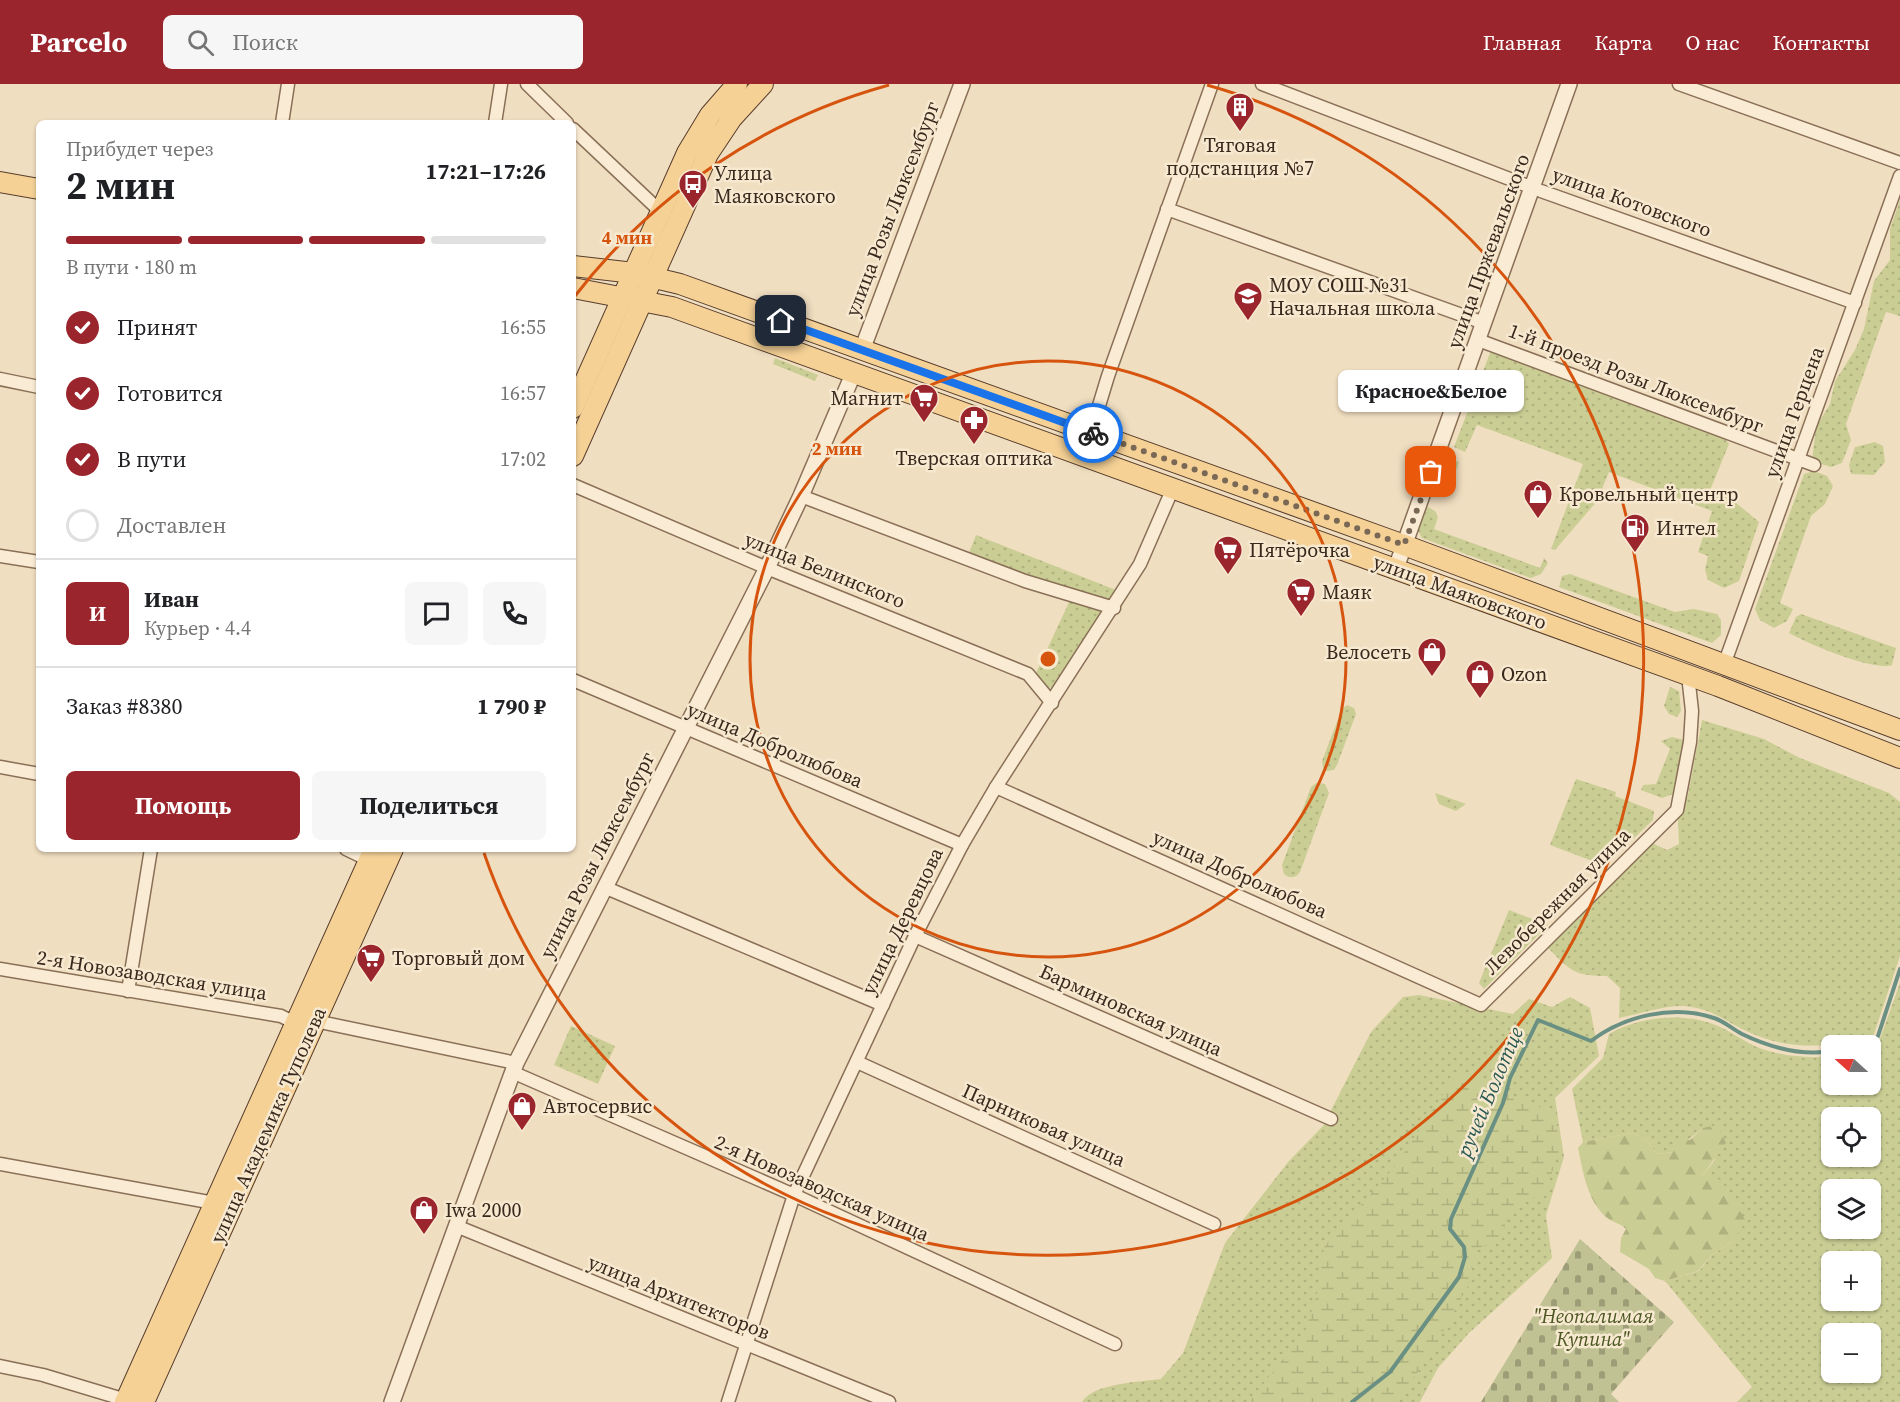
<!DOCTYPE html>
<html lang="ru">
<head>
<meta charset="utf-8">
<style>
	body { margin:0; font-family:"Source Serif 4",serif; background:#f6f6f6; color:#202124; height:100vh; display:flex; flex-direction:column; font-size:22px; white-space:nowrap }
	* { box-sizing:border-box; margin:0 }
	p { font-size:20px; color:#757577 }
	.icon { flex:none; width:33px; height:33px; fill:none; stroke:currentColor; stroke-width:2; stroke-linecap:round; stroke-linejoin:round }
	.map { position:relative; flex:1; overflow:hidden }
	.drawer { position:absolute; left:36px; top:36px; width:540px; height:732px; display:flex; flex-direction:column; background:#fff; border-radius:9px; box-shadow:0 2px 4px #0004 }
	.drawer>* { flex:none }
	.needle { width:39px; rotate:291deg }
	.buttons { position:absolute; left:1821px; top:951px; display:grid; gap:12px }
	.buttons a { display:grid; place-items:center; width:60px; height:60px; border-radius:9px; background:#fff; box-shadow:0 2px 4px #0004; font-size:30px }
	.pin { position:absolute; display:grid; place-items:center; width:51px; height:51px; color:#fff; margin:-26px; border-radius:12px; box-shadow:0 3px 9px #0006 }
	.courier { position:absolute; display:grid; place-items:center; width:60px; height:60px; margin:-30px; border:4px solid #1a73e8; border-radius:50%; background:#fff; color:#222; box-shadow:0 2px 8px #0007 }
	.bubble { position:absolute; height:42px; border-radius:9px; background:#fff; box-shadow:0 2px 4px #0004; font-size:20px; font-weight:700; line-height:42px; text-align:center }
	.headline em { font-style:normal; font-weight:700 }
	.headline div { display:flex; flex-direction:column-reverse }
	.headline { display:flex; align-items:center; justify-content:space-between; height:102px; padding:0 30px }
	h1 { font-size:39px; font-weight:700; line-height:45px }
	.bar { display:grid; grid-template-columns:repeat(4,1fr); gap:9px 6px; align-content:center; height:72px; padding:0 30px }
	.bar i { height:8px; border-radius:4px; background:#e0e0e0 }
	.bar .on { background:#9b252d }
	.bar p { grid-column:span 4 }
	.line { display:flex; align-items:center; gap:15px; padding:0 30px; border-top:2px solid #e0e0e0 }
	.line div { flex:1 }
	.round { display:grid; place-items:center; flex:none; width:63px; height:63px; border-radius:9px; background:#f6f6f6 }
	ol { padding:0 30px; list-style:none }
	li { display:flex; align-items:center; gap:18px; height:66px }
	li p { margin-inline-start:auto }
	li .icon { padding:6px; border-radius:50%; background:#9b252d; color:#fff; stroke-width:4 }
	li:last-child { color:#757577 }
	li i { width:33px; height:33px; border:3px solid #e0e0e0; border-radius:50% }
	.cta { display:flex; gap:12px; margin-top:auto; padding:12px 30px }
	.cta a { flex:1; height:69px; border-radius:9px; background:#9b252d; color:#fff; font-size:24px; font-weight:700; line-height:69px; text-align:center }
	.cta a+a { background:#f6f6f6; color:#202124 }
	header { display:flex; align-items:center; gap:36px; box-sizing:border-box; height:84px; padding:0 30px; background:#9b252d; color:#fff }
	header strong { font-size:28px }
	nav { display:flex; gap:33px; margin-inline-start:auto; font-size:21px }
	.search { width:420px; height:54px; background:#f6f6f6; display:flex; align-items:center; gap:15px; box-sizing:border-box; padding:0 21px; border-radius:9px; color:#757577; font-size:22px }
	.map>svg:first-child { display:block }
</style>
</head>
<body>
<header>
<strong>Parcelo</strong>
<div class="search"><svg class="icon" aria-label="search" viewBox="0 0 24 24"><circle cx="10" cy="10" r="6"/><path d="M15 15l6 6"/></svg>Поиск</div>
<nav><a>Главная</a><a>Карта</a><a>О нас</a><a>Контакты</a></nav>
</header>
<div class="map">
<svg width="1900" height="1318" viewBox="0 0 1900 1318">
	<defs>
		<pattern id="green-dots" width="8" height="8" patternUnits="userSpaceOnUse" patternTransform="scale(1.5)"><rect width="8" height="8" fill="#cbce94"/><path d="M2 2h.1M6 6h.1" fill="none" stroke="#afb17f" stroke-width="1.8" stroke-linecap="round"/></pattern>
		<pattern id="forest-firs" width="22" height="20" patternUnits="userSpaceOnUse" patternTransform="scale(1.5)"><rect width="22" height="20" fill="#cbce94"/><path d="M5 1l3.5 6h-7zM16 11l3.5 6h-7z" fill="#afb17f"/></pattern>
		<pattern id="wetland-marsh" width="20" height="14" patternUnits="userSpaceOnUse" patternTransform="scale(1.5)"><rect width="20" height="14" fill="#cbce94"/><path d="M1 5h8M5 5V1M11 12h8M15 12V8" fill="none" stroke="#afb17f"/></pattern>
		<pattern id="cemetery-stones" width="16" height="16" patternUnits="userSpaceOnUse" patternTransform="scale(1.5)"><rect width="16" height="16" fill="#c0c294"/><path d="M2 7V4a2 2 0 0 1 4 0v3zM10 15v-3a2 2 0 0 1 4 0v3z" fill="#9d9e78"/></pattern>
	</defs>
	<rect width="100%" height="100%" fill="#f0dec0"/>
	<g fill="url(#green-dots)" fill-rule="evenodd">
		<polygon points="1900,116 1900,232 1886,228 1846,340 1851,356 1842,379 1831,383 1812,377 1816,343 1830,320 1835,297 1855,266 1864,245 1874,197 1890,176 1890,145"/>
		<polygon points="1490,269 1496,269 1725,355 1729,360 1704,421 1718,404 1759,438 1739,497 1724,504 1708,496 1705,486 1708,472 1698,468 1712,427 1609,388 1597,417 1555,466 1551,465 1583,380 1477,341 1465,368 1454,363"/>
		<polygon points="775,274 818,291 815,297 773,280"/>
		<polygon points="1875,358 1883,362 1885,378 1874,391 1851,390 1849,381 1855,363"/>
		<polygon points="1451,376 1459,378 1448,408 1440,405 1436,398 1444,377"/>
		<polygon points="1814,387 1827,392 1833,402 1825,420 1811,432 1780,519 1793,525 1787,537 1774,544 1760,536 1755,525 1804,390"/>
		<polygon points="1428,423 1435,427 1438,433 1434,445 1540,484 1544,474 1548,479 1541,490 1531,494 1422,454 1416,443 1421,430"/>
		<polygon points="976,451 1116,506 1111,519 967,474"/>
		<polygon points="1570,490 1675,528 1694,525 1717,530 1721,536 1721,551 1712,559 1559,503 1562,492"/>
		<polygon points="1071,514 1106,525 1056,603 1045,604 1036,589"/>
		<path d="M1801,530l95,34 -4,17c-17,7 -86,-22 -103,-32l7,-16z"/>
		<polygon points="1670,603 1679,607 1681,627 1677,633 1669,630 1664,622"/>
		<polygon points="1347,621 1354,624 1356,630 1337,681 1334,686 1327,687 1323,684 1322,677 1342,625"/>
		<path d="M1702,636l62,19 36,19 89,35 11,9v154l-26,78 -6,6c-45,7 -82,11 -126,-11 -21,-11 -33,-21 -59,-23 -21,0 -44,8 -64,12l1,-30 -13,-12c-34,0 -37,-6 -60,-29l105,-104 15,7 12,-6 -1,-23 10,-26z"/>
		<polygon points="1672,653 1684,656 1685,668 1673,710 1662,714 1641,706 1643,701 1656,700 1670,665 1661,657"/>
		<polygon points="1576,695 1616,708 1615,712 1654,727 1653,736 1633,755 1626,752 1605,773 1609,780 1600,780 1550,761"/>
		<path d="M1316,699l9,1 4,9 -29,79c-4,6 -10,7 -16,2l-2,-9 29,-78z"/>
		<polygon points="1435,709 1466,720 1456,727 1439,720"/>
		<polygon points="1509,826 1548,841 1484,905 1479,899"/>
		<path d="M1900,899v419h-163l15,-15 -87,-106 34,-10 13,-16 20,-13 -30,-66 13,-16 -12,-32 -30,24 -16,2 -12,-16 -13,-5 -49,9 -11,-53 31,-31 6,-24c28,-17 73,-22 104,-10 17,6 32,19 49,25 21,7 48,10 69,7l1,28h38l1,-35 6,-2zM1832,1034h38v38h-38zM1832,1106h38v38h-38zM1832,1178h38v38h-38zM1832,1250h38v38h-38z"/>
		<path d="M1419,911l94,19 16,-15 23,8 18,-10 20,11 9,48 -44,42 9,59 -18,58 6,43 -83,75 -31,35 -18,34h-338c11,-19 59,-20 79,-23l22,-26 42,-110 64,-82 34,-35 48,-94 32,-35z"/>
		<polygon points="571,942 615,962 598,1000 554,981"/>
	</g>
	<path fill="url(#forest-firs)" d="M1717,1041l9,18 -24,33 19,4 25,41 -14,21 -20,13 -14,16 -33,10 -10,-3 -6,-9 -29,-17 1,-14 5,-9c-6,-6 -14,-7 -20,-12 -19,-17 -23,-45 -28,-69l5,-6 49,-9 13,5 12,16 16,-2 1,-9 7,-4 9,1 13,-12z"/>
	<polygon fill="url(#wetland-marsh)" points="1457,989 1537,1021 1556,1037 1560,1065 1546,1106 1513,1126 1497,1157 1476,1165 1468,1202 1432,1268 1396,1318 1249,1318 1305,1247 1317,1210 1324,1163 1396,1081"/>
	<polygon fill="url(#cemetery-stones)" points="1580,1155 1674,1238 1611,1310 1619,1318 1481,1318"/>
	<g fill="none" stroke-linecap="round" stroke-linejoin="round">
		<g stroke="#6a9084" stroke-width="4">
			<polyline points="1862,962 1873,960 1878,952 1900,885"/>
			<path d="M1352,1318l38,-30 69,-95 6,-20 -1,-10 -14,-18 1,-10 52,-116 7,-25 28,-58 53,21c33,-25 82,-37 123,-23 10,3 18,11 28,16 27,13 60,22 90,17"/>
		</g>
		<g stroke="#8a6f57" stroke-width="15">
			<g id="minor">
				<polyline points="527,0 567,39"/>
				<polyline points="1262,0 1541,107 1855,219"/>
				<polyline points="1679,0 1900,79"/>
				<polyline points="282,39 288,0"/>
				<polyline points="495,39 501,0"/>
				<polyline points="573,45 661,128"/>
				<polyline points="1167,125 1484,239"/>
				<polyline points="1478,256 1814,381"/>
				<polyline points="0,295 39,303"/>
				<polyline points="1091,348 1108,292 1212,0"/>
				<polyline points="573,401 767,484 1028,590 1052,619"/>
				<polyline points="801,412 1025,497 1114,524"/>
				<polyline points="0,472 39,478"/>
				<polyline points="1725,578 1900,92"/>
				<polyline points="573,596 962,761"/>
				<polyline points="0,683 39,690"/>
				<polyline points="996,703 1481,921 1677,726 1690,658 1692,627 1688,591"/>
				<polyline points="346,765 369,776"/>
				<polyline points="604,803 883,921"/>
				<polyline points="915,852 1331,1035"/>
				<polyline points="0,885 281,932 295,939"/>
				<polyline points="128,907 151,765"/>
				<polyline points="315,937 516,979"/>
				<polyline points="857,978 1214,1140"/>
				<polyline points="512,988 794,1111 1115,1260"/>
				<polyline points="0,1080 214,1119"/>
				<polyline points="456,1142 889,1318"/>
				<polyline points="0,1282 43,1291 126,1316"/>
				<polyline points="728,1318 794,1111 915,852 962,761 996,703 1140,480 1173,404"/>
			</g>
		</g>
		<g stroke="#8a6f57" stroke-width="18">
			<g id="tertiary">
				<polyline points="862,266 962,0"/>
				<polyline points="1396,484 1569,0"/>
				<polyline points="392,1318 516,979 767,484 801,412 854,288"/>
			</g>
		</g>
		<g stroke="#573d2c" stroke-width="22">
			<g id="primary">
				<polyline points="0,98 39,105"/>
				<polyline points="573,182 634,189 680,200 1404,461 1900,646"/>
				<polyline points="573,204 672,223 1718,602 1900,674"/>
				<polyline points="573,324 687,69 710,31 737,0"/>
				<polyline points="573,372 708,70 732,34 763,0"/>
				<polyline points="125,1318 374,765"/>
				<polyline points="144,1318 393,765"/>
			</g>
		</g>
		<use href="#minor" stroke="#faecd4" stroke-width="12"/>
		<use href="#tertiary" stroke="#faecd4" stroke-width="15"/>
		<use href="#primary" stroke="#f5d196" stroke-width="20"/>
	</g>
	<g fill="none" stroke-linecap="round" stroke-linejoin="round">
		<polyline stroke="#796855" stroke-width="6" stroke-dasharray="0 10.8" points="1093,349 1404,461 1431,388"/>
		<polyline stroke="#1a73e8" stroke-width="8" points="781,237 1093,349"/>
	</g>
	<g fill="none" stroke="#d6540e" stroke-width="3">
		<circle cx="1048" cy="575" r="298"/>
		<path d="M575 212A596 596 0 0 1 889 1M1207 1A596 596 0 1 1 484 769"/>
	</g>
	<defs>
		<g id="building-pin" transform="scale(1.5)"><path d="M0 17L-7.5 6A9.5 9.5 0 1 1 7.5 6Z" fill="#9b252d" stroke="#f7e9d0"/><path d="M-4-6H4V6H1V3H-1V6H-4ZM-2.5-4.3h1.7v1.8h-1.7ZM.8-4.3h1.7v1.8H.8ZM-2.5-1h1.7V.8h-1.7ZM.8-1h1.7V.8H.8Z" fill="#fff"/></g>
		<g id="bus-pin" transform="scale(1.5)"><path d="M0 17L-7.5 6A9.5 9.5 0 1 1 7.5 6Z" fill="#9b252d" stroke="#f7e9d0"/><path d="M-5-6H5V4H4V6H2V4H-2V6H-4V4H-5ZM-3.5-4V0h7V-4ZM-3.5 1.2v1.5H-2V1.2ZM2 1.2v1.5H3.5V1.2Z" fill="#fff"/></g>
		<g id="school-pin" transform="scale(1.5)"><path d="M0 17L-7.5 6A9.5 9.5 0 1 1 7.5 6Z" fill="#9b252d" stroke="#f7e9d0"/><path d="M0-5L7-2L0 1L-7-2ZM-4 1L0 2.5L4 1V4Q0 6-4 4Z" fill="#fff"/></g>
		<g id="supermarket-pin" transform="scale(1.5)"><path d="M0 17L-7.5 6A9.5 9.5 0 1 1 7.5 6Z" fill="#9b252d" stroke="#f7e9d0"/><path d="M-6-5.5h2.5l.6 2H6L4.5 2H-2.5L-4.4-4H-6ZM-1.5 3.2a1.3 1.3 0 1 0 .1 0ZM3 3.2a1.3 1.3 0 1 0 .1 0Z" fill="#fff"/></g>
		<g id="pharmacy-pin" transform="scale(1.5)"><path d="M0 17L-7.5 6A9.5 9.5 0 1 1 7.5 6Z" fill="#9b252d" stroke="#f7e9d0"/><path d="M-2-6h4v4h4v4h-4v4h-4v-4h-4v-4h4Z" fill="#fff"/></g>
		<g id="shop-pin" transform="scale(1.5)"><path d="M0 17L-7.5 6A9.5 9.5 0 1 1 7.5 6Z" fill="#9b252d" stroke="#f7e9d0"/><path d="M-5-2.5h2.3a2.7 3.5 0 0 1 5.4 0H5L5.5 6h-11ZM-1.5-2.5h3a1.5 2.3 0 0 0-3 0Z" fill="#fff"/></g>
		<g id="fuel-pin" transform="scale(1.5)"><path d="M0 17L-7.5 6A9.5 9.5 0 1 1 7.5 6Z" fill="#9b252d" stroke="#f7e9d0"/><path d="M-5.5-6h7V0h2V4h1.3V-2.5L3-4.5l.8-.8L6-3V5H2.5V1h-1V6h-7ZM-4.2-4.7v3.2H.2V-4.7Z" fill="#fff"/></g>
	</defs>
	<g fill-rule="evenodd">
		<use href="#building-pin" x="1240" y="23"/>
		<use href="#bus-pin" x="693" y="100"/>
		<use href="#school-pin" x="1248" y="212"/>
		<use href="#supermarket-pin" x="924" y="314"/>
		<use href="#pharmacy-pin" x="974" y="336"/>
		<use href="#shop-pin" x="1538" y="410"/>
		<use href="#fuel-pin" x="1635" y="444"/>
		<use href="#supermarket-pin" x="1228" y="466"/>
		<use href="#supermarket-pin" x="1301" y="508"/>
		<use href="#shop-pin" x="1432" y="568"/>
		<use href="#shop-pin" x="1480" y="590"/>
		<use href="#supermarket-pin" x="371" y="874"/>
		<use href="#shop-pin" x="522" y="1022"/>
		<use href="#shop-pin" x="424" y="1126"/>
	</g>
	<g text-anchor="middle" stroke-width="5" stroke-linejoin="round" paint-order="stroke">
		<g font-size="20" fill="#39281c" stroke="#f7e9d0" text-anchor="start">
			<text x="1240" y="68" text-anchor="middle">Тяговая<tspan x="1240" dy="23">подстанция №7</tspan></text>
			<text x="714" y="96">Улица<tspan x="714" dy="23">Маяковского</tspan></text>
			<text x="1269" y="208">МОУ СОШ №31<tspan x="1269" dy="23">Начальная школа</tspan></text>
			<text x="903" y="321" text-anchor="end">Магнит</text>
			<text x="974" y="381" text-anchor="middle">Тверская оптика</text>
			<text x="1559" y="417">Кровельный центр</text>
			<text x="1656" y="451">Интел</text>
			<text x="1249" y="473">Пятёрочка</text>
			<text x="1322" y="515">Маяк</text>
			<text x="1411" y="575" text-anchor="end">Велосеть</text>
			<text x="1501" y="597">Ozon</text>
			<text x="392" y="881">Торговый дом</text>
			<text x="543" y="1029">Автосервис</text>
			<text x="445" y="1133">Iwa 2000</text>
		</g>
		<g font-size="20" fill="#39281c" stroke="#f7e9d0">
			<text transform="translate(1632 118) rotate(20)" y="7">улица Котовского</text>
			<text transform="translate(892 125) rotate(-69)" y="7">улица Розы Люксембург</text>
			<text transform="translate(1488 167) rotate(-70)" y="7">улица Пржевальского</text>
			<text transform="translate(1636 294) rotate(21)" y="7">1-й проезд Розы Люксембург</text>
			<text transform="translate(1794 328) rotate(-70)" y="7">улица Герцена</text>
			<text transform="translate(825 486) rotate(22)" y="7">улица Белинского</text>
			<text transform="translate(1460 508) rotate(20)" y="7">улица Маяковского</text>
			<text transform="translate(775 661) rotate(23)" y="7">улица Добролюбова</text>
			<text transform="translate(597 771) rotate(-63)" y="7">улица Розы Люксембург</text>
			<text transform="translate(1240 790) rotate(24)" y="7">улица Добролюбова</text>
			<text transform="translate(1557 817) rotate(-45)" y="7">Левобережная улица</text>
			<text transform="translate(902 837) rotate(-64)" y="7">улица Деревцова</text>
			<text transform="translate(152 891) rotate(9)" y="7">2-я Новозаводская улица</text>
			<text transform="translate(1131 926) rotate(24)" y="7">Барминовская улица</text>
			<text transform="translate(268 1041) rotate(-66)" y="7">улица Академика Туполева</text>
			<text transform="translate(1044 1041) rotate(24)" y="7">Парниковая улица</text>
			<text transform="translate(822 1104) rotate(24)" y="7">2-я Новозаводская улица</text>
			<text transform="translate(679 1213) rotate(22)" y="7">улица Архитекторов</text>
		</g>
		<g font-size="20" font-style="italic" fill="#4c5622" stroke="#f7e9d0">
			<text x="1593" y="1239">"Неопалимая<tspan x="1593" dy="23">Купина"</tspan></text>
		</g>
		<g font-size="21" font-style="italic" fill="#2b5953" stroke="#f7e9d0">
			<text transform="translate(1490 1008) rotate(-67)" y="7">ручей Болотце</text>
		</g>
	</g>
	<circle cx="1048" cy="575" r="9" fill="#d6540e" stroke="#f7e9d0" stroke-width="3"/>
	<g font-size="18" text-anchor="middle" font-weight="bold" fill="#d6540e" stroke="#f7e9d0" stroke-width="5" stroke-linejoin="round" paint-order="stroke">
		<text x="627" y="160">4 мин</text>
		<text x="837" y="371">2 мин</text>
	</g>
</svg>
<div class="buttons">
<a><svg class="needle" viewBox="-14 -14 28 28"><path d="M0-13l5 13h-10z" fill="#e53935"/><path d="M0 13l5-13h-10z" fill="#757577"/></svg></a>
<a><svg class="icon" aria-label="locate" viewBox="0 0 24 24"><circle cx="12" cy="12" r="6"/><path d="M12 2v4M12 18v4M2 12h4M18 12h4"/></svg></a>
<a><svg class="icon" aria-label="layers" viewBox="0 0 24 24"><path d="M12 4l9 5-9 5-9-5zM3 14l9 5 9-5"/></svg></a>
<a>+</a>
<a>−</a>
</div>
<div class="pin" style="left:1431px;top:388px;background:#ea580c"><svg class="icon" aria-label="bag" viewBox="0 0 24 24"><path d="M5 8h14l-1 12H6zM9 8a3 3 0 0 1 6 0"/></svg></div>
<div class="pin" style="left:781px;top:237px;background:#1f2937"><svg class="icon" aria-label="home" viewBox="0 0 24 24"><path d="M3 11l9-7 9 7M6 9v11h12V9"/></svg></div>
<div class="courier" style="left:1093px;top:349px"><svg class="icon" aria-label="bike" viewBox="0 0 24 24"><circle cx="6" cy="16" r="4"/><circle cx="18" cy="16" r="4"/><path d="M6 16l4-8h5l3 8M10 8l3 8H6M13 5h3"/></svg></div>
<div class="bubble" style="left:1338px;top:286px;width:186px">Красное&amp;Белое</div>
<section class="drawer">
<div class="headline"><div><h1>2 мин</h1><p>Прибудет через</p></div><em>17:21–17:26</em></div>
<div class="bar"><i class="on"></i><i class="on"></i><i class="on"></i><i></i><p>В пути · 180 m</p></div>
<ol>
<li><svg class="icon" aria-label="check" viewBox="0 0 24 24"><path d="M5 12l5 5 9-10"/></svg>Принят<p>16:55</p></li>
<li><svg class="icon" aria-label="check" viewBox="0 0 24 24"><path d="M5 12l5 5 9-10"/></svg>Готовится<p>16:57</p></li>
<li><svg class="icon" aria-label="check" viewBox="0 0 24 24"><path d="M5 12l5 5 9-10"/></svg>В пути<p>17:02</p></li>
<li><i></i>Доставлен</li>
</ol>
<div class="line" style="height:108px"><b class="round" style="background:#9b252d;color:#fff">И</b><div><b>Иван</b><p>Курьер · 4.4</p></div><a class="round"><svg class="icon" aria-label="chat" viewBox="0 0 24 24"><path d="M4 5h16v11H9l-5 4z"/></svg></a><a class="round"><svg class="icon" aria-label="phone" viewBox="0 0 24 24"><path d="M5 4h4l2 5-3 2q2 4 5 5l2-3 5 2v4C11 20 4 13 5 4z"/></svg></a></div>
<div class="line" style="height:78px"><div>Заказ #8380</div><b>1 790 ₽</b></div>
<div class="cta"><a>Помощь</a><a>Поделиться</a></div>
</section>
</div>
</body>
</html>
